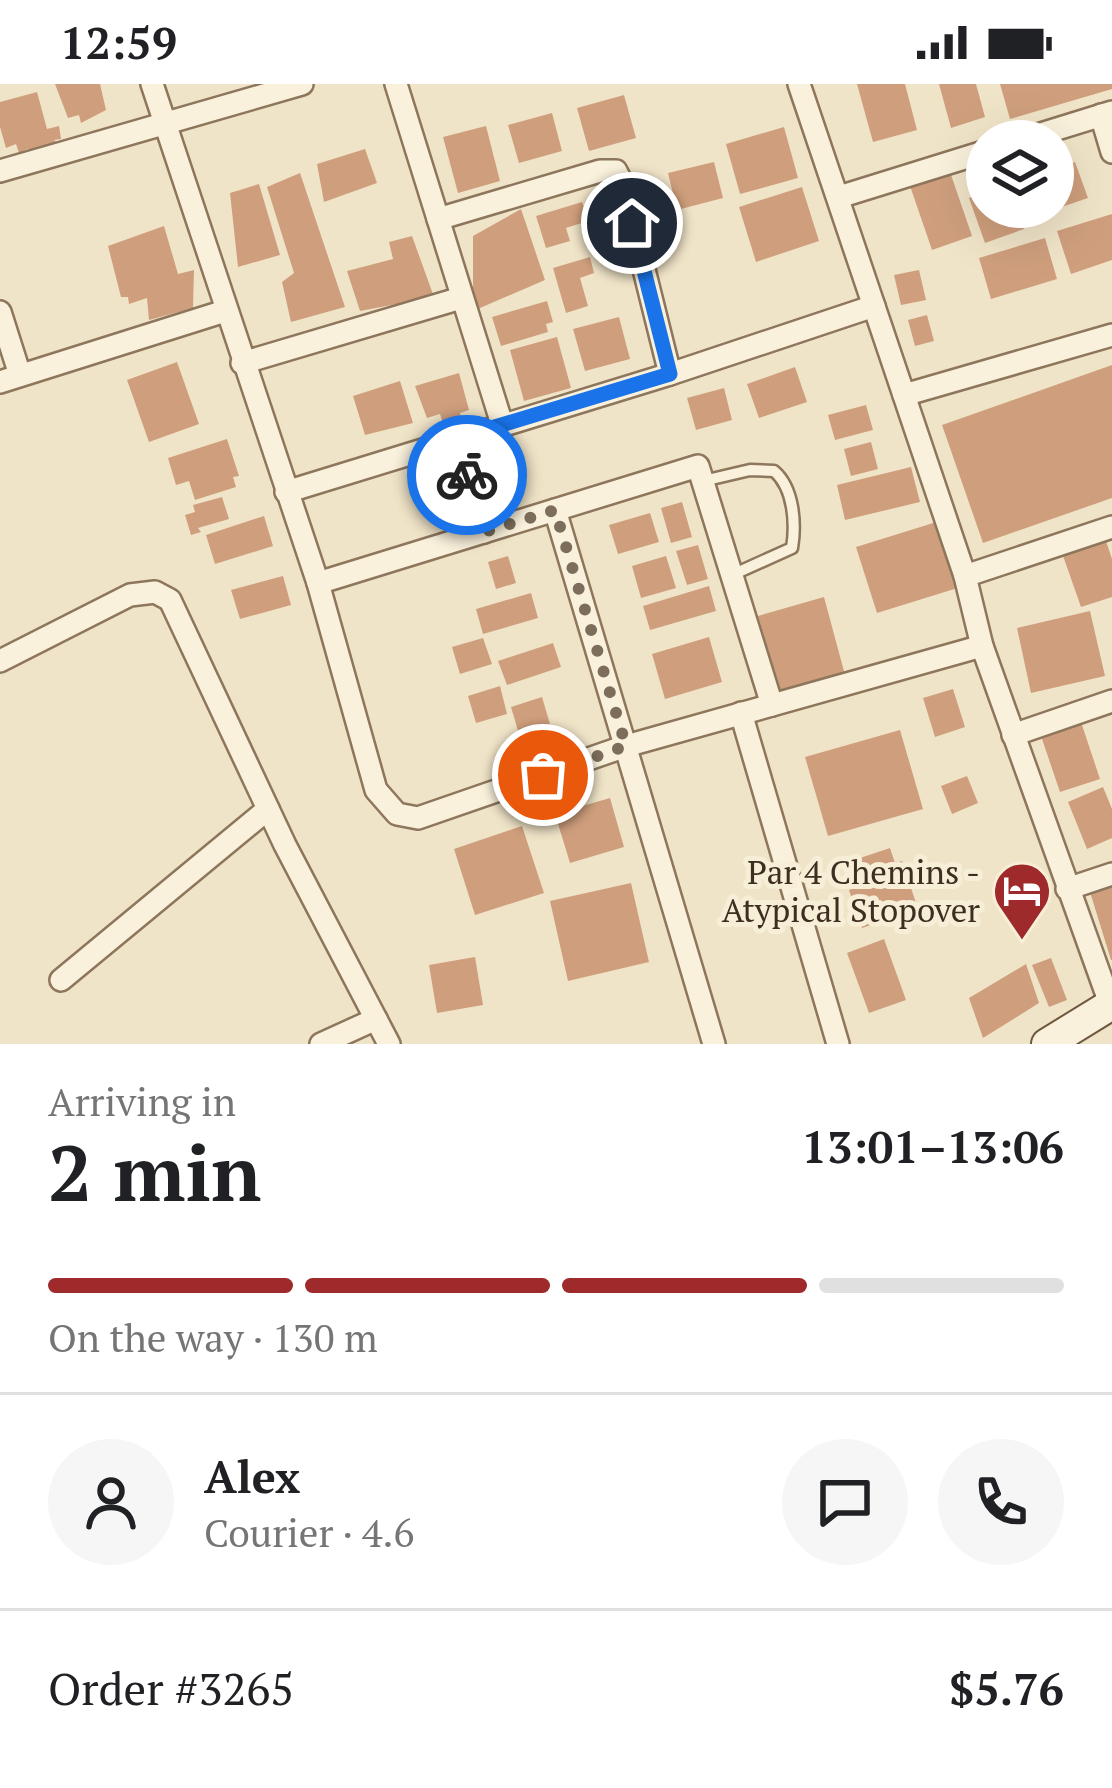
<!DOCTYPE html>
<html lang="en">
<head>
<meta charset="utf-8">
<style>
	body { margin:0; font-family:"PT Serif",serif; background:#f6f6f6; color:#202124; height:100vh; display:flex; flex-direction:column; font-size:45px; white-space:nowrap }
	* { box-sizing:border-box; margin:0 }
	p { font-size:39px; color:#757577 }
	.icon { flex:none; width:66px; height:66px; fill:none; stroke:currentColor; stroke-width:2; stroke-linecap:round; stroke-linejoin:round }
	.map { position:relative; height:960px; overflow:hidden }
	.side { display:flex; flex-direction:column; background:#fff; flex:1 }
	.side>* { flex:none }
	.tools { position:absolute; left:966px; top:36px; display:grid; gap:24px }
	.tools a { display:grid; place-items:center; width:108px; height:108px; border-radius:50%; background:#fff; box-shadow:0 12px 48px #0002; font-size:60px }
	.pin { position:absolute; display:grid; place-items:center; width:102px; height:102px; color:#fff; margin:-51px; border:6px solid #fff; border-radius:50%; box-shadow:0 3px 12px #0007 }
	.courier { position:absolute; display:grid; place-items:center; width:120px; height:120px; margin:-60px; border:9px solid #1a73e8; border-radius:50%; background:#fff; color:#222; box-shadow:0 3px 15px #0007 }
	.overview em { font-style:normal; font-weight:700 }
	.overview div { display:flex; flex-direction:column-reverse }
	.overview { display:flex; align-items:center; justify-content:space-between; height:204px; padding:0 48px }
	h1 { font-size:78px; font-weight:700; line-height:90px }
	.bar { display:grid; grid-template-columns:repeat(4,1fr); gap:18px 12px; align-content:center; height:144px; padding:0 48px }
	.bar i { height:15px; border-radius:9px; background:#e0e0e0 }
	.bar .selected { background:#9e2a2b }
	.bar p { grid-column:span 4 }
	.line { display:flex; align-items:center; gap:30px; padding:0 48px; border-top:3px solid #e0e0e0 }
	.line div { flex:1 }
	.round { display:grid; place-items:center; flex:none; width:126px; height:126px; border-radius:63px; background:#f6f6f6 }
	.status { display:flex; justify-content:space-between; align-items:center; height:84px; padding:0 60px; background:#fff; direction:ltr }
	.status svg { height:33px; fill:currentColor }
	.map>svg:first-child { display:block }
</style>
</head>
<body>
<div class="status"><b>12:59</b><svg viewBox="0 0 49 12"><path d="M0 12V9h3v3zM5 12V6h3v6zM10 12V3h3v9zM15 12V0h3v12zM26 1h20v11H26zM47 4h2v5h-2z"/></svg></div>
<div class="map">
<svg width="1112" height="960" viewBox="0 0 1112 960">
	<rect width="100%" height="100%" fill="#f0e4c8"/>
	<g fill="#cf9f7d">
		<polygon points="55,0 100,0 106,26 81,39 79,31 68,34"/>
		<polygon points="857,0 905,0 917,46 873,58"/>
		<polygon points="939,0 976,0 985,33 951,44"/>
		<polygon points="1000,0 1112,0 1112,5 1010,35"/>
		<polygon points="37,8 47,45 59,42 61,55 54,56 59,60 28,72 28,65 19,69 16,60 6,64 0,43 0,18"/>
		<polygon points="624,11 636,54 589,67 577,24"/>
		<polygon points="552,29 562,67 519,79 508,41"/>
		<polygon points="486,42 500,97 458,109 443,53"/>
		<polygon points="784,43 798,94 740,110 726,60"/>
		<polygon points="365,65 377,99 324,118 317,80"/>
		<polygon points="714,78 723,114 677,126 668,89"/>
		<polygon points="1075,78 1088,114 1047,128 1045,123 1053,123 1053,85"/>
		<polygon points="950,88 972,152 932,166 910,102"/>
		<polygon points="300,89 345,223 291,238 282,198 294,189 267,103"/>
		<polygon points="259,100 280,171 238,183 230,109"/>
		<polygon points="802,103 819,157 756,178 739,123"/>
		<polygon points="987,107 987,123 1016,123 1024,145 985,159 969,114"/>
		<polygon points="582,118 588,137 566,144 570,157 546,164 536,132"/>
		<polygon points="521,125 545,196 473,227 473,152"/>
		<polygon points="1112,130 1112,176 1071,190 1057,147"/>
		<polygon points="164,142 178,190 194,186 193,224 149,236 147,214 129,220 128,213 121,213 108,162"/>
		<polygon points="412,152 434,213 360,227 347,187 393,175 389,158"/>
		<polygon points="1045,154 1057,195 991,215 979,174"/>
		<polygon points="590,173 594,189 580,194 588,222 566,229 553,184"/>
		<polygon points="919,186 926,216 901,221 894,191"/>
		<polygon points="547,217 553,238 546,240 548,248 501,262 492,233"/>
		<polygon points="927,231 934,257 915,262 908,236"/>
		<polygon points="619,233 630,275 585,287 573,245"/>
		<polygon points="557,253 571,304 524,317 510,266"/>
		<polygon points="177,278 199,340 149,358 127,296"/>
		<polygon points="1112,281 1112,414 983,459 942,341"/>
		<polygon points="795,283 807,318 759,334 747,300"/>
		<polygon points="459,289 469,326 460,329 461,334 443,339 440,330 427,334 415,302"/>
		<polygon points="400,297 413,339 365,351 353,312"/>
		<polygon points="724,304 732,336 696,346 687,314"/>
		<polygon points="866,321 873,346 835,356 828,331"/>
		<polygon points="227,355 239,392 233,393 236,403 195,416 189,397 176,401 168,374"/>
		<polygon points="871,358 878,385 851,392 844,365"/>
		<polygon points="911,383 920,418 845,436 837,401"/>
		<polygon points="222,413 229,435 198,444 201,448 191,451 185,431 195,428 193,421"/>
		<polygon points="682,418 692,453 671,459 661,424"/>
		<polygon points="650,429 659,458 618,470 609,441"/>
		<polygon points="264,432 273,462 215,480 206,451"/>
		<polygon points="943,436 964,502 877,529 856,463"/>
		<polygon points="1105,454 1112,475 1112,513 1081,523 1062,469"/>
		<polygon points="698,461 708,495 687,501 676,467"/>
		<polygon points="508,472 516,499 496,505 488,478"/>
		<polygon points="666,472 676,504 641,514 632,482"/>
		<polygon points="283,492 291,521 240,535 231,506"/>
		<polygon points="709,502 716,527 650,546 643,522"/>
		<polygon points="531,509 538,534 483,550 476,525"/>
		<polygon points="824,513 845,591 780,609 758,532"/>
		<polygon points="1090,527 1105,592 1031,609 1017,544"/>
		<polygon points="709,553 722,598 665,615 652,570"/>
		<polygon points="483,554 492,580 460,590 452,563"/>
		<polygon points="553,559 561,583 507,601 498,577"/>
		<polygon points="500,602 507,630 476,639 468,612"/>
		<polygon points="953,605 965,643 935,653 923,614"/>
		<polygon points="542,613 550,640 519,650 511,623"/>
		<polygon points="1081,638 1100,695 1060,708 1041,652"/>
		<polygon points="900,646 923,725 828,752 805,673"/>
		<polygon points="967,692 978,719 952,730 941,702"/>
		<polygon points="1103,703 1112,725 1112,754 1087,765 1068,718"/>
		<polygon points="610,714 624,763 570,779 555,730"/>
		<polygon points="522,742 544,809 475,831 454,765"/>
		<polygon points="890,764 895,779 902,777 918,825 862,844 849,806 857,803 848,778"/>
		<polygon points="631,799 649,878 568,897 550,817"/>
		<polygon points="1112,800 1112,876 1111,876 1090,808"/>
		<polygon points="884,855 906,916 869,929 847,869"/>
		<polygon points="475,873 483,921 437,929 429,881"/>
		<polygon points="1051,874 1067,916 1049,923 1032,881"/>
		<polygon points="1026,880 1039,919 983,954 969,914"/>
	</g>
	<g fill="none" stroke-linecap="round" stroke-linejoin="round">
		<g stroke="#8d765c" stroke-width="15">
			<path id="lane" d="M703,397l47,-11 24,1c20,17 22,53 18,77l-60,27"/>
		</g>
		<g stroke="#8d765c" stroke-width="26">
			<g id="street">
				<polyline points="152,0 318,499 376,706 397,730 418,734 626,662 982,562"/>
				<polyline points="396,0 502,340"/>
				<polyline points="799,0 965,492 982,562 1112,925"/>
				<polyline points="1101,31 1112,68"/>
				<polyline points="1018,57 1112,28"/>
				<polyline points="0,87 302,0"/>
				<polyline points="839,113 987,67"/>
				<polyline points="438,135 600,87 616,87 623,101 670,290"/>
				<polyline points="0,228 20,291"/>
				<polyline points="242,279 461,214"/>
				<polyline points="0,298 225,227"/>
				<polyline points="904,311 1112,251"/>
				<polyline points="455,355 484,448"/>
				<polyline points="286,408 670,290 874,222"/>
				<polyline points="555,426 714,960"/>
				<polyline points="965,492 1112,443"/>
				<polyline points="318,499 698,382 772,621"/>
				<polyline points="0,577 130,511 155,508 170,516 285,761 389,960"/>
				<polyline points="741,629 838,960"/>
				<polyline points="1013,651 1112,617"/>
				<polyline points="1067,805 1112,790"/>
				<polyline points="61,896 268,725"/>
				<polyline points="321,960 376,935"/>
			</g>
		</g>
		<g stroke="#6f573f" stroke-width="34">
			<polyline id="secondary" points="1047,960 1112,920"/>
		</g>
		<use href="#lane" stroke="#faf1dc" stroke-width="10"/>
		<use href="#street" stroke="#faf1dc" stroke-width="21"/>
		<use href="#secondary" stroke="#faf1dc" stroke-width="30"/>
	</g>
	<g fill="none" stroke-linecap="round" stroke-linejoin="round">
		<polyline stroke="#7c6e5b" stroke-width="12" stroke-dasharray="0 21.6" points="467,391 484,448 555,426 626,662 543,691"/>
		<polyline stroke="#1a73e8" stroke-width="15" points="467,391 455,355 670,290 632,139"/>
	</g>
	<defs>
		<g id="hotel-pin" transform="scale(3)"><path d="M0 17L-7.5 6A9.5 9.5 0 1 1 7.5 6Z" fill="#9e2a2b" stroke="#f7eed8"/><path d="M-6-4.5h1.5V1H6V5H4.5V3h-9V5H-6ZM-4 0a1.8 1.8 0 1 1 3.6 0ZM.5 0V-2.5h3Q6-2.5 6 0Z" fill="#fff"/></g>
	</defs>
	<g fill-rule="evenodd">
		<use href="#hotel-pin" x="1022" y="807"/>
	</g>
	<g text-anchor="middle" stroke-width="10" stroke-linejoin="round" paint-order="stroke">
		<g font-size="33" fill="#3d2e20" stroke="#f7eed8" text-anchor="end">
			<text x="980" y="800">Par 4 Chemins -<tspan x="980" dy="38">Atypical Stopover</tspan></text>
		</g>
	</g>
</svg>
<div class="tools">
<a><svg class="icon" aria-label="layers" viewBox="0 0 24 24"><path d="M12 4l9 5-9 5-9-5zM3 14l9 5 9-5"/></svg></a>
</div>
<div class="pin" style="left:543px;top:691px;background:#ea580c"><svg class="icon" aria-label="bag" viewBox="0 0 24 24"><path d="M5 8h14l-1 12H6zM9 8a3 3 0 0 1 6 0"/></svg></div>
<div class="pin" style="left:632px;top:139px;background:#1f2937"><svg class="icon" aria-label="home" viewBox="0 0 24 24"><path d="M3 11l9-7 9 7M6 9v11h12V9"/></svg></div>
<div class="courier" style="left:467px;top:391px"><svg class="icon" aria-label="bike" viewBox="0 0 24 24"><circle cx="6" cy="16" r="4"/><circle cx="18" cy="16" r="4"/><path d="M6 16l4-8h5l3 8M10 8l3 8H6M13 5h3"/></svg></div>
</div>
<section class="side">
<div class="overview"><div><h1>2 min</h1><p>Arriving in</p></div><em>13:01–13:06</em></div>
<div class="bar"><i class="selected"></i><i class="selected"></i><i class="selected"></i><i></i><p>On the way · 130 m</p></div>
<div class="line" style="height:216px"><a class="round"><svg class="icon" aria-label="person" viewBox="0 0 24 24"><circle cx="12" cy="8" r="4"/><path d="M4 21q1-7 8-7t8 7"/></svg></a><div><b>Alex</b><p>Courier · 4.6</p></div><a class="round"><svg class="icon" aria-label="chat" viewBox="0 0 24 24"><path d="M4 5h16v11H9l-5 4z"/></svg></a><a class="round"><svg class="icon" aria-label="phone" viewBox="0 0 24 24"><path d="M5 4h4l2 5-3 2q2 4 5 5l2-3 5 2v4C11 20 4 13 5 4z"/></svg></a></div>
<div class="line" style="height:156px"><div>Order #3265</div><b>$5.76</b></div>
</section>
</body>
</html>
